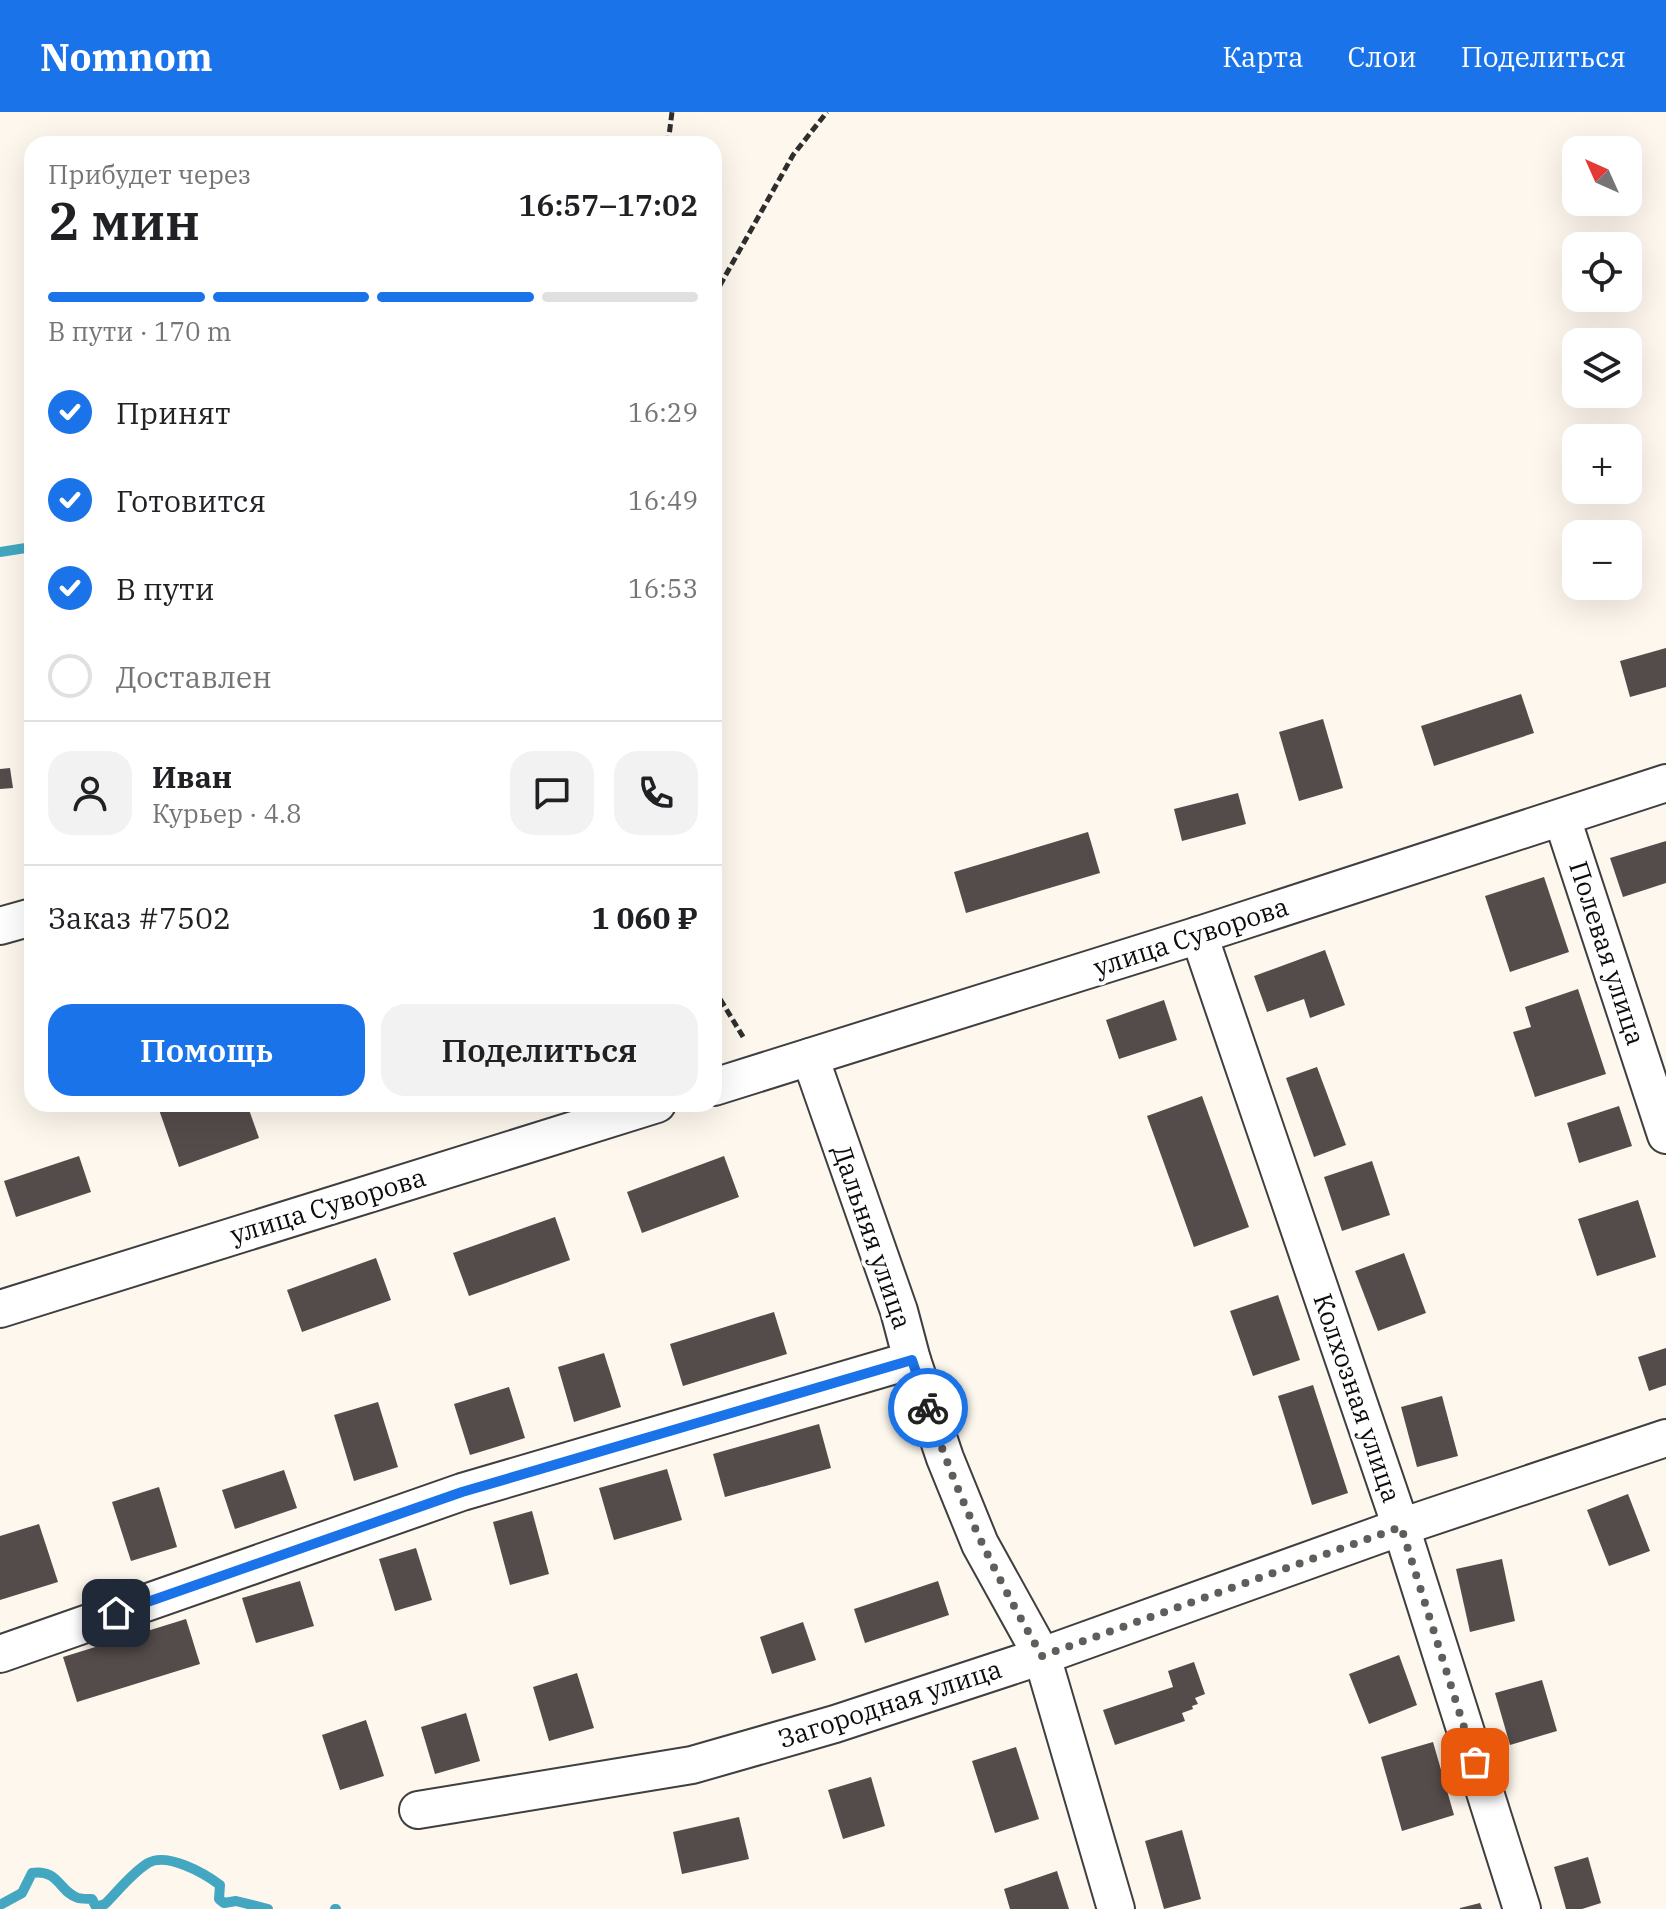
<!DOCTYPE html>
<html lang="ru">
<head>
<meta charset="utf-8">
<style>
	body { margin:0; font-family:"IBM Plex Serif",serif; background:#f2f2f2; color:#202124; height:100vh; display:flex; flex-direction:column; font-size:30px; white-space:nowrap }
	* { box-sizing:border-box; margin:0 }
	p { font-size:26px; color:#757577 }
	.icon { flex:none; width:44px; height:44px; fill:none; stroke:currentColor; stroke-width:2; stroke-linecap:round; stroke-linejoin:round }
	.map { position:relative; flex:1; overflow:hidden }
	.side { position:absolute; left:24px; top:24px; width:698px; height:976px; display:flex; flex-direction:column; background:#fff; border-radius:24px; box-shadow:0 8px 32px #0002 }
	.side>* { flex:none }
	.needle { width:52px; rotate:315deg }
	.buttons { position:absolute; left:1562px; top:24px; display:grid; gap:16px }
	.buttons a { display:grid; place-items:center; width:80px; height:80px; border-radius:16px; background:#fff; box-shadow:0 8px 32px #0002; font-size:40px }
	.pin { position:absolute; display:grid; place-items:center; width:68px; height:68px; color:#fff; margin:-34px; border-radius:16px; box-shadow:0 4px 12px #0006 }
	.courier { position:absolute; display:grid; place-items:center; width:80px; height:80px; margin:-40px; border:6px solid #1a73e8; border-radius:50%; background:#fff; color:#222; box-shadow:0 2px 10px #0007 }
	.head em { font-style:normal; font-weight:600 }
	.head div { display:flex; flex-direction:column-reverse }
	.head { display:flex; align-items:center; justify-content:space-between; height:136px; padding:0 24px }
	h1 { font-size:52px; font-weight:600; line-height:60px }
	.bar { display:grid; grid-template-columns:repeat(4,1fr); gap:12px 8px; align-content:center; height:96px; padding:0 24px }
	.bar i { height:10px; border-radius:6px; background:#e0e0e0 }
	.bar .active { background:#1a73e8 }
	.bar p { grid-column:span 4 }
	.line { display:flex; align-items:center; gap:20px; padding:0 24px; border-top:2px solid #e0e0e0 }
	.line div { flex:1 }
	.round { display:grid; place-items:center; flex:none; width:84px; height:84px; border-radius:24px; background:#f2f2f2 }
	ol { padding:0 24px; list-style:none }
	li { display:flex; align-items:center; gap:24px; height:88px }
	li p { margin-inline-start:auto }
	li .icon { padding:8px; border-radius:50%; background:#1a73e8; color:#fff; stroke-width:4 }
	li:last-child { color:#757577 }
	li i { width:44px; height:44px; border:4px solid #e0e0e0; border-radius:50% }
	.button { display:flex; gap:16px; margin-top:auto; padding:16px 24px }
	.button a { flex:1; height:92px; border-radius:24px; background:#1a73e8; color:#fff; font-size:32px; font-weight:600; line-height:92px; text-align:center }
	.button a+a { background:#f2f2f2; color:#202124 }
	header { display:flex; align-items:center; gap:48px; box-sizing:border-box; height:112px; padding:0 40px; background:#1a73e8; color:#fff }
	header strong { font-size:38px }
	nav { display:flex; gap:44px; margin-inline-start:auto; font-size:28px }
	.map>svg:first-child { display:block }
</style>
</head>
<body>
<header>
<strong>Nomnom</strong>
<nav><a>Карта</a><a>Слои</a><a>Поделиться</a></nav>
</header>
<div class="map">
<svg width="1666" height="1797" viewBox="0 0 1666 1797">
	<rect width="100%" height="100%" fill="#fdf7ed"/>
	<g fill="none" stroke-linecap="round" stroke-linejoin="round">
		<g stroke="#43a7c1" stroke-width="10">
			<polyline points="0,440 32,435"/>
			<path d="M0,1793l22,-12 10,-20c27,-4 27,19 46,25 4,1 9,1 14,1l4,8 9,-3c13,-13 27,-31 43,-41 19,-11 56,10 72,22l-1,14 5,4 12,-2 32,8"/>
			<polyline points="335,1797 336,1797"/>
		</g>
	</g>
	<g fill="#544c4a">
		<polygon points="1666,536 1666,575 1630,585 1620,549"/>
		<polygon points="1521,582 1534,621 1434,654 1421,614"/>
		<polygon points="1323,607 1343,676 1299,689 1279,620"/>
		<polygon points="10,656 13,676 0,677 0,657"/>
		<polygon points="1238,681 1246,712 1182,729 1174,697"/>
		<polygon points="1088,720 1100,761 966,801 954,760"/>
		<polygon points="1666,729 1666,771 1623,785 1610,746"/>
		<polygon points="1544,765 1569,840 1510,860 1485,784"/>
		<polygon points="1325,838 1345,893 1310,906 1304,887 1267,900 1254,864"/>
		<polygon points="1578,877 1606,962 1535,985 1513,920 1531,915 1525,895"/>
		<polygon points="1164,888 1177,928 1119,947 1106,908"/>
		<polygon points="1317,955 1346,1033 1314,1045 1286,966"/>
		<polygon points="1202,984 1249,1115 1194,1135 1147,1004"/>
		<polygon points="157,992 247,992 259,1026 179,1055"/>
		<polygon points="1619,994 1632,1034 1579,1051 1567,1011"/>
		<polygon points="79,1044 91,1080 16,1105 4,1069"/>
		<polygon points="724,1044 739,1085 642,1121 627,1080"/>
		<polygon points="1372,1049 1390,1103 1342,1119 1324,1065"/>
		<polygon points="1638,1088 1656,1145 1597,1164 1578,1107"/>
		<polygon points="555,1105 570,1148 469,1184 453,1141"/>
		<polygon points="1404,1141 1426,1201 1378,1219 1355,1159"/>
		<polygon points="376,1146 391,1188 302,1220 287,1178"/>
		<polygon points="1278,1183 1300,1248 1253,1264 1230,1199"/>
		<polygon points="774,1200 787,1242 683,1274 670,1232"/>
		<polygon points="1666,1236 1666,1273 1649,1279 1638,1245"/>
		<polygon points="604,1241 621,1295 574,1310 558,1255"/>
		<polygon points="1313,1273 1348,1381 1312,1393 1278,1284"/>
		<polygon points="509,1275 525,1326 470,1343 454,1292"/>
		<polygon points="1442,1284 1458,1344 1417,1355 1401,1295"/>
		<polygon points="378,1290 398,1355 354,1369 334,1303"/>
		<polygon points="819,1312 831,1356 725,1385 713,1342"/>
		<polygon points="667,1357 682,1408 614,1428 599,1376"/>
		<polygon points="284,1358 297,1396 235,1417 222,1378"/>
		<polygon points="159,1375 177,1435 131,1449 112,1390"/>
		<polygon points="1628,1382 1650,1439 1609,1454 1587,1398"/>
		<polygon points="532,1399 549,1462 510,1473 493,1410"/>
		<polygon points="39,1412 58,1470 0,1488 0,1424"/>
		<polygon points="416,1436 432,1488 395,1499 379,1447"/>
		<polygon points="1502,1447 1515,1509 1470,1520 1456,1457"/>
		<polygon points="300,1469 314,1514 256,1531 242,1486"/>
		<polygon points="938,1469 949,1503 865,1531 854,1497"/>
		<polygon points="186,1507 200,1552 77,1590 63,1545"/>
		<polygon points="803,1510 816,1548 772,1562 760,1525"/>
		<polygon points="1399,1543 1417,1593 1369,1612 1349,1562"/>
		<polygon points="1194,1550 1205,1582 1195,1586 1198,1592 1192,1594 1193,1597 1182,1601 1185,1609 1115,1633 1103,1598 1173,1575 1168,1559"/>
		<polygon points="577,1561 594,1616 549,1629 533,1575"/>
		<polygon points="1542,1568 1557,1619 1510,1633 1495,1581"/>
		<polygon points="466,1601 480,1649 435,1662 421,1615"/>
		<polygon points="366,1608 384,1664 340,1678 322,1623"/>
		<polygon points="1433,1630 1454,1703 1402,1719 1381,1645"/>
		<polygon points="1016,1635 1039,1707 995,1721 972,1649"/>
		<polygon points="871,1665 885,1714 843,1727 828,1678"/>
		<polygon points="739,1705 749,1747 682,1762 673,1720"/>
		<polygon points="1182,1718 1201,1787 1164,1797 1145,1729"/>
		<polygon points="1588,1745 1601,1791 1582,1797 1566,1797 1554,1755"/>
		<polygon points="1057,1759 1069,1797 1010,1797 1004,1777"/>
		<polygon points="1480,1791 1482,1797 1460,1797 1460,1796"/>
	</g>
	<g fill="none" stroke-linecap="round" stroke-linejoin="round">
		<g stroke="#3f3f3f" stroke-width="40">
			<g id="minor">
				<polyline points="1562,706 1666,1023"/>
				<polyline points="0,814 32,805"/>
				<polyline points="1199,823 1401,1415 1522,1797"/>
				<polyline points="810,945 899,1199 912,1248 945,1346 980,1432 1042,1544 1116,1797"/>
				<polyline points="714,975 1199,823 1666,671"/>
				<polyline points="0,1197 657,992"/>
				<polyline points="0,1542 462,1380 912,1248"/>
				<polyline points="418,1698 692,1653 835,1612 1042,1544 1401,1415 1666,1326"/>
			</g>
		</g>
		<g stroke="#2e2e2e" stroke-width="5" stroke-dasharray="8 4" stroke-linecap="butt">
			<polyline points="668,32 672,0"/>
			<polyline points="714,184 793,43 827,0"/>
			<polyline points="714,877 745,928"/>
		</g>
		<use href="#minor" stroke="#fff" stroke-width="36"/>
	</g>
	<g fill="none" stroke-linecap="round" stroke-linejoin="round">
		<path stroke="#605e5b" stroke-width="8" stroke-dasharray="0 14.4" d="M928,1296c30,91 66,165 114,248l359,-129 74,235"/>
		<polyline stroke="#1a73e8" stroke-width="10" points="116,1501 462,1380 912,1248 928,1296"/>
	</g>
	<g text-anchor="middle" stroke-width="8" stroke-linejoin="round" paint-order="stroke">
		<g font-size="26" fill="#0c0c0c" stroke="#fff">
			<text transform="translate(1191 825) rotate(-18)" y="9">улица Суворова</text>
			<text transform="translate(1607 841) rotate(72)" y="9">Полевая улица</text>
			<text transform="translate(328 1094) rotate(-17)" y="9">улица Суворова</text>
			<text transform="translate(872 1125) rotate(71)" y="9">Дальняя улица</text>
			<text transform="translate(1357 1286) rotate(71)" y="9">Колхозная улица</text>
			<text transform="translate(890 1592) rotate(-18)" y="9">Загородная улица</text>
		</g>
	</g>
</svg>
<div class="buttons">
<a><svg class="needle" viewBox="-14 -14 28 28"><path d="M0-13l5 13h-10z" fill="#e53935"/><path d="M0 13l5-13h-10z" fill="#757577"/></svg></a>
<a><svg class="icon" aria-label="locate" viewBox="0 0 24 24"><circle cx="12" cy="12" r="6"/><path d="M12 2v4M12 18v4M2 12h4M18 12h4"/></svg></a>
<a><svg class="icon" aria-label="layers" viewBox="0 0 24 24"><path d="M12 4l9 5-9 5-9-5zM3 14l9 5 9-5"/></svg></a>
<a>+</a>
<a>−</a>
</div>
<div class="pin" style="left:1475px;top:1650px;background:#ea580c"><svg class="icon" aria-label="bag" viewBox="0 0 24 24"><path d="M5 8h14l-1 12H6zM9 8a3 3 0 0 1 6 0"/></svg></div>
<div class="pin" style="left:116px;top:1501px;background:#1f2937"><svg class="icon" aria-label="home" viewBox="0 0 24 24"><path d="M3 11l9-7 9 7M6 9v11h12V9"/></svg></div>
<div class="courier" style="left:928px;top:1296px"><svg class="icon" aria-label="bike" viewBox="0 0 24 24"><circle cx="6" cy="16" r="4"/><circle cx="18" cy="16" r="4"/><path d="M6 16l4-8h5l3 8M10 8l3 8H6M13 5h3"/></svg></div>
<section class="side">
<div class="head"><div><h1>2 мин</h1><p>Прибудет через</p></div><em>16:57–17:02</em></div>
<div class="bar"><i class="active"></i><i class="active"></i><i class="active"></i><i></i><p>В пути · 170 m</p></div>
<ol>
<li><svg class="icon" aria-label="check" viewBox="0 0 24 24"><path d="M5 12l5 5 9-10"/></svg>Принят<p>16:29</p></li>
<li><svg class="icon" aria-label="check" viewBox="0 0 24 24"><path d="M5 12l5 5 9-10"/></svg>Готовится<p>16:49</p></li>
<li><svg class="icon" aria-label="check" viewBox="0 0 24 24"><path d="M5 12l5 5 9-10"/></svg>В пути<p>16:53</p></li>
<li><i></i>Доставлен</li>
</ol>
<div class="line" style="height:144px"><a class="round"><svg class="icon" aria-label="person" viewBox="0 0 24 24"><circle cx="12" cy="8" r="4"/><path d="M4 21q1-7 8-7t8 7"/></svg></a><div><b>Иван</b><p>Курьер · 4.8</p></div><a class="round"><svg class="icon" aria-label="chat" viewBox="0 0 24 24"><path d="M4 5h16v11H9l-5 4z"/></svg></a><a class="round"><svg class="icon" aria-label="phone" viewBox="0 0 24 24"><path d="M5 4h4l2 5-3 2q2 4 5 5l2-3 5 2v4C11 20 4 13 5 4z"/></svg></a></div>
<div class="line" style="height:104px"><div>Заказ #7502</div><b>1 060 ₽</b></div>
<div class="button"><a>Помощь</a><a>Поделиться</a></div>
</section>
</div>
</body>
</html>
